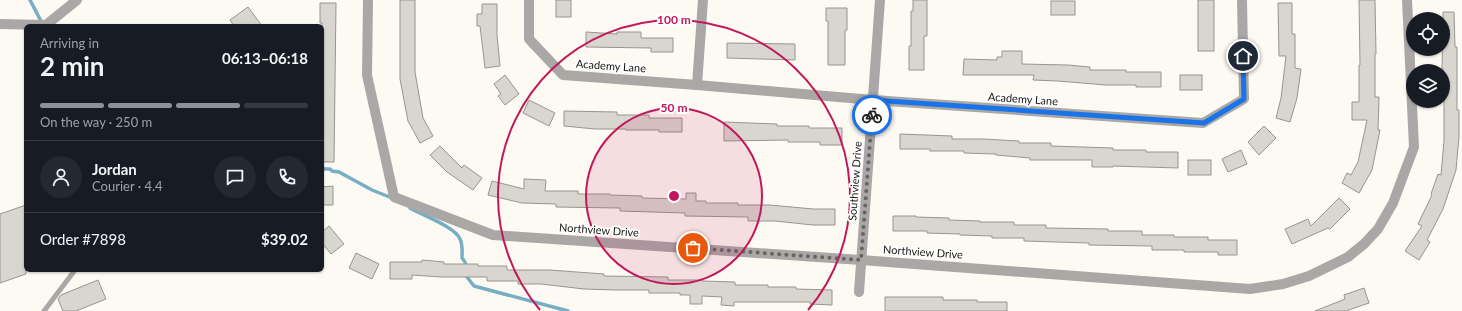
<!DOCTYPE html>
<html lang="en">
<head>
<meta charset="utf-8">
<style>
	body { margin:0; font-family:Lato,sans-serif; background:#242831; color:#f1f3f6; height:100vh; display:flex; flex-direction:column; font-size:15px; white-space:nowrap }
	* { box-sizing:border-box; margin:0 }
	p { font-size:13px; color:#9ea1a6 }
	.icon { flex:none; width:22px; height:22px; fill:none; stroke:currentColor; stroke-width:2; stroke-linecap:round; stroke-linejoin:round }
	.map { position:relative; flex:1; overflow:hidden }
	.details { position:absolute; left:24px; top:24px; width:300px; height:248px; display:flex; flex-direction:column; background:#171b24; border-radius:6px; box-shadow:0 1px 3px #0004 }
	.details>* { flex:none }
	.fabs { position:absolute; left:1406px; top:12px; display:grid; gap:8px }
	.fabs a { display:grid; place-items:center; width:44px; height:44px; border-radius:50%; background:#171b24; box-shadow:0 1px 3px #0004; font-size:20px }
	.pin { position:absolute; display:grid; place-items:center; width:34px; height:34px; color:#fff; margin:-17px; border:2px solid #fff; border-radius:50%; box-shadow:0 1px 4px #0007 }
	.courier { position:absolute; display:grid; place-items:center; width:40px; height:40px; margin:-20px; border:3px solid #1a73e8; border-radius:50%; background:#fff; color:#222; box-shadow:0 1px 5px #0007 }
	.head em { font-style:normal; font-weight:700 }
	.head div { display:flex; flex-direction:column-reverse }
	.head { display:flex; align-items:center; justify-content:space-between; height:68px; padding:0 16px }
	h1 { font-size:26px; font-weight:700; line-height:30px }
	.bar { display:grid; grid-template-columns:repeat(4,1fr); gap:6px 4px; align-content:center; height:48px; padding:0 16px }
	.bar i { height:5px; border-radius:3px; background:#363941 }
	.bar .active { background:#8c9099 }
	.bar p { grid-column:span 4 }
	.line { display:flex; align-items:center; gap:10px; padding:0 16px; border-top:1px solid #363941 }
	.line div { flex:1 }
	.round { display:grid; place-items:center; flex:none; width:42px; height:42px; border-radius:21px; background:#242831 }
	.map>svg:first-child { display:block }
</style>
</head>
<body>
<div class="map">
<svg width="1462" height="311" viewBox="0 0 1462 311">
	<rect width="100%" height="100%" fill="#fdfaf3"/>
	<g fill="none" stroke-linecap="round" stroke-linejoin="round">
		<g stroke="#78aec5" stroke-width="3.5">
			<polyline points="30,0 42,23"/>
			<polyline points="322,167 324,169 330,169 332,171 339,172 372,190 392,198"/>
			<path d="M410,208c12,7 45,19 50,31 3,6 2,13 2,19l3,4 1,5"/>
			<polyline points="466,273 467,277 474,286 568,311"/>
		</g>
	</g>
	<g fill="#d9d5cf" stroke="#98948f">
		<polygon points="400,0 415,0 415,72 423,118 433,136 420,143 408,121 400,79"/>
		<rect x="556" y="0" width="15" height="17"/>
		<polygon points="913,0 927,0 927,36 924,36 924,70 909,70 909,46 911,46 911,11 913,11"/>
		<rect x="1198" y="0" width="16" height="51"/>
		<polygon points="1359,0 1375,0 1376,54 1375,54 1375,97 1379,97 1378,130 1380,130 1372,170 1359,193 1342,183 1347,173 1351,175 1358,162 1367,120 1352,120 1352,102 1359,102 1359,65 1360,65"/>
		<rect x="1051" y="1" width="24" height="14"/>
		<polygon points="320,3 336,3 334,162 322,162 322,23 320,23"/>
		<polygon points="1278,3 1292,3 1292,34 1295,34 1295,68 1301,69 1297,98 1290,122 1276,118 1281,98 1286,56 1279,56"/>
		<polygon points="482,4 497,4 497,35 500,66 485,68 480,26 477,26 477,14 482,14"/>
		<polygon points="248,7 262,26 234,26 230,20"/>
		<polygon points="826,8 847,8 847,30 845,30 845,65 828,65 828,21 826,21"/>
		<polygon points="1443,12 1454,12 1455,47 1457,47 1457,110 1459,110 1459,137 1456,170 1443,209 1427,240 1430,242 1419,260 1405,251 1422,226 1418,224 1432,195 1431,194 1438,174 1441,175 1444,141 1444,100 1443,69 1442,69"/>
		<polygon points="586,32 617,34 617,32 641,32 641,38 673,38 673,52 651,52 651,48 586,47"/>
		<polygon points="727,43 795,44 795,60 727,58"/>
		<polygon points="1002,51 1022,51 1022,64 1068,65 1090,67 1090,70 1126,70 1126,72 1161,72 1161,87 1136,87 1136,85 1106,85 1058,81 1033,80 1034,75 963,75 964,59 997,60 997,57 1002,57"/>
		<polygon points="505,75 519,94 505,105 498,96 501,94 494,84"/>
		<rect x="1180" y="75" width="22" height="15"/>
		<polygon points="529,100 555,113 549,126 523,113"/>
		<polygon points="564,111 617,112 617,115 649,115 649,118 682,118 682,132 659,132 659,130 626,130 626,129 595,129 564,126"/>
		<polygon points="724,122 777,124 777,126 809,126 809,128 842,128 842,145 820,145 820,142 788,142 788,140 724,141"/>
		<polygon points="1264,126 1276,138 1259,155 1248,142"/>
		<polygon points="900,134 952,136 952,139 983,139 1019,141 1019,143 1051,143 1051,146 1113,148 1113,150 1146,150 1146,152 1178,152 1178,168 1113,166 1113,167 1092,167 1092,160 1030,160 1030,158 996,155 996,154 964,153 964,151 930,151 930,149 900,149"/>
		<polygon points="440,146 462,168 464,165 482,178 473,190 447,172 430,155"/>
		<polygon points="1241,150 1247,164 1228,172 1222,159"/>
		<rect x="1188" y="160" width="23" height="15"/>
		<polygon points="524,179 546,180 545,191 578,191 578,194 610,194 610,195 642,196 642,198 686,199 686,193 696,193 696,201 706,201 706,203 738,203 738,205 770,205 813,209 835,209 835,225 813,225 775,221 748,221 748,217 685,216 685,213 620,211 620,208 556,207 556,204 522,203 488,195 492,181 524,189"/>
		<polygon points="333,186 333,205 322,205 322,187"/>
		<polygon points="1339,198 1350,209 1330,229 1328,228 1292,244 1285,229 1308,219 1311,226"/>
		<polygon points="26,205 26,274 0,283 0,214"/>
		<polygon points="893,216 916,216 916,217 949,218 949,220 980,221 980,222 1014,222 1014,225 1046,225 1046,228 1108,229 1108,231 1142,231 1142,235 1174,235 1174,237 1208,237 1208,240 1237,240 1237,255 1218,255 1218,252 1184,252 1184,250 1152,250 1152,246 1089,245 1089,243 1024,241 1024,238 992,238 992,236 960,235 960,234 927,233 927,231 893,231"/>
		<polygon points="329,226 344,244 331,254 322,243 322,232"/>
		<polygon points="356,253 379,264 372,279 349,268"/>
		<polygon points="422,260 444,262 444,264 478,264 478,266 507,266 507,270 550,270 604,274 604,276 668,277 668,280 702,280 702,281 735,282 735,285 768,285 768,287 796,287 796,289 832,290 832,305 810,304 810,302 734,302 734,306 721,305 722,297 702,296 702,304 690,304 690,295 680,295 680,293 649,293 649,290 615,290 584,289 541,284 518,284 518,281 487,281 487,277 441,277 412,275 412,279 390,279 390,262 422,262"/>
		<polygon points="98,280 106,299 76,311 63,311 58,299 61,295"/>
		<polygon points="1364,288 1369,303 1346,311 1315,311 1345,299 1344,295"/>
		<polygon points="885,297 943,297 943,300 977,300 977,302 1007,302 1007,311 885,311"/>
	</g>
	<g fill="none" stroke-linecap="round" stroke-linejoin="round">
		<polyline stroke="#aaa7a7" stroke-width="5" points="44,311 75,270"/>
		<g stroke="#aaa7a7" stroke-width="10">
			<polyline points="368,0 367,75 394,197 493,235 861,260 1250,289 1283,284 1309,276 1348,257 1364,244 1378,229 1393,203 1414,147 1407,0"/>
			<polyline points="529,0 529,39 563,75 697,85 873,100 1203,123 1244,99 1242,0"/>
			<polyline points="0,24 46,25 77,0"/>
			<polyline points="697,85 703,0"/>
			<polyline points="859,292 880,0"/>
		</g>
	</g>
	<g fill="none" stroke-linecap="round" stroke-linejoin="round">
		<polyline stroke="#676561" stroke-width="4" stroke-dasharray="0 7.2" points="693,248 861,260 872,115"/>
		<polyline stroke="#1a73e8" stroke-width="5" points="872,115 873,100 1204,123 1244,99 1243,56"/>
	</g>
	<circle cx="674" cy="196" r="88" fill="#c2185b" fill-opacity=".12"/>
	<g fill="none" stroke="#c2185b" stroke-width="2">
		<circle cx="674" cy="196" r="88"/>
		<path d="M540 310A176 176 0 1 1 808 310"/>
	</g>
	<g text-anchor="middle" stroke-width="4" stroke-linejoin="round" paint-order="stroke">
		<g font-size="11" fill="#161512" stroke="#fff">
			<text transform="translate(611 66) rotate(4)" y="4">Academy Lane</text>
			<text transform="translate(1023 99) rotate(4)" y="4">Academy Lane</text>
			<text transform="translate(855 181) rotate(-86)" y="4">Southview Drive</text>
			<text transform="translate(599 230) rotate(4)" y="4">Northview Drive</text>
			<text transform="translate(923 252) rotate(4)" y="4">Northview Drive</text>
		</g>
	</g>
	<circle cx="674" cy="196" r="6" fill="#c2185b" stroke="#fff" stroke-width="2"/>
	<g font-size="12" text-anchor="middle" font-weight="bold" fill="#c2185b" stroke="#fff" stroke-width="4" stroke-linejoin="round" paint-order="stroke">
		<text x="674" y="24">100 m</text>
		<text x="674" y="112">50 m</text>
	</g>
</svg>
<div class="fabs">
<a><svg class="icon" aria-label="locate" viewBox="0 0 24 24"><circle cx="12" cy="12" r="6"/><path d="M12 2v4M12 18v4M2 12h4M18 12h4"/></svg></a>
<a><svg class="icon" aria-label="layers" viewBox="0 0 24 24"><path d="M12 4l9 5-9 5-9-5zM3 14l9 5 9-5"/></svg></a>
</div>
<div class="pin" style="left:693px;top:248px;background:#ea580c"><svg class="icon" aria-label="bag" viewBox="0 0 24 24"><path d="M5 8h14l-1 12H6zM9 8a3 3 0 0 1 6 0"/></svg></div>
<div class="pin" style="left:1243px;top:56px;background:#1f2937"><svg class="icon" aria-label="home" viewBox="0 0 24 24"><path d="M3 11l9-7 9 7M6 9v11h12V9"/></svg></div>
<div class="courier" style="left:872px;top:115px"><svg class="icon" aria-label="bike" viewBox="0 0 24 24"><circle cx="6" cy="16" r="4"/><circle cx="18" cy="16" r="4"/><path d="M6 16l4-8h5l3 8M10 8l3 8H6M13 5h3"/></svg></div>
<section class="details">
<div class="head"><div><h1>2 min</h1><p>Arriving in</p></div><em>06:13–06:18</em></div>
<div class="bar"><i class="active"></i><i class="active"></i><i class="active"></i><i></i><p>On the way · 250 m</p></div>
<div class="line" style="height:72px"><a class="round"><svg class="icon" aria-label="person" viewBox="0 0 24 24"><circle cx="12" cy="8" r="4"/><path d="M4 21q1-7 8-7t8 7"/></svg></a><div><b>Jordan</b><p>Courier · 4.4</p></div><a class="round"><svg class="icon" aria-label="chat" viewBox="0 0 24 24"><path d="M4 5h16v11H9l-5 4z"/></svg></a><a class="round"><svg class="icon" aria-label="phone" viewBox="0 0 24 24"><path d="M5 4h4l2 5-3 2q2 4 5 5l2-3 5 2v4C11 20 4 13 5 4z"/></svg></a></div>
<div class="line" style="height:52px"><div>Order #7898</div><b>$39.02</b></div>
</section>
</div>
</body>
</html>
